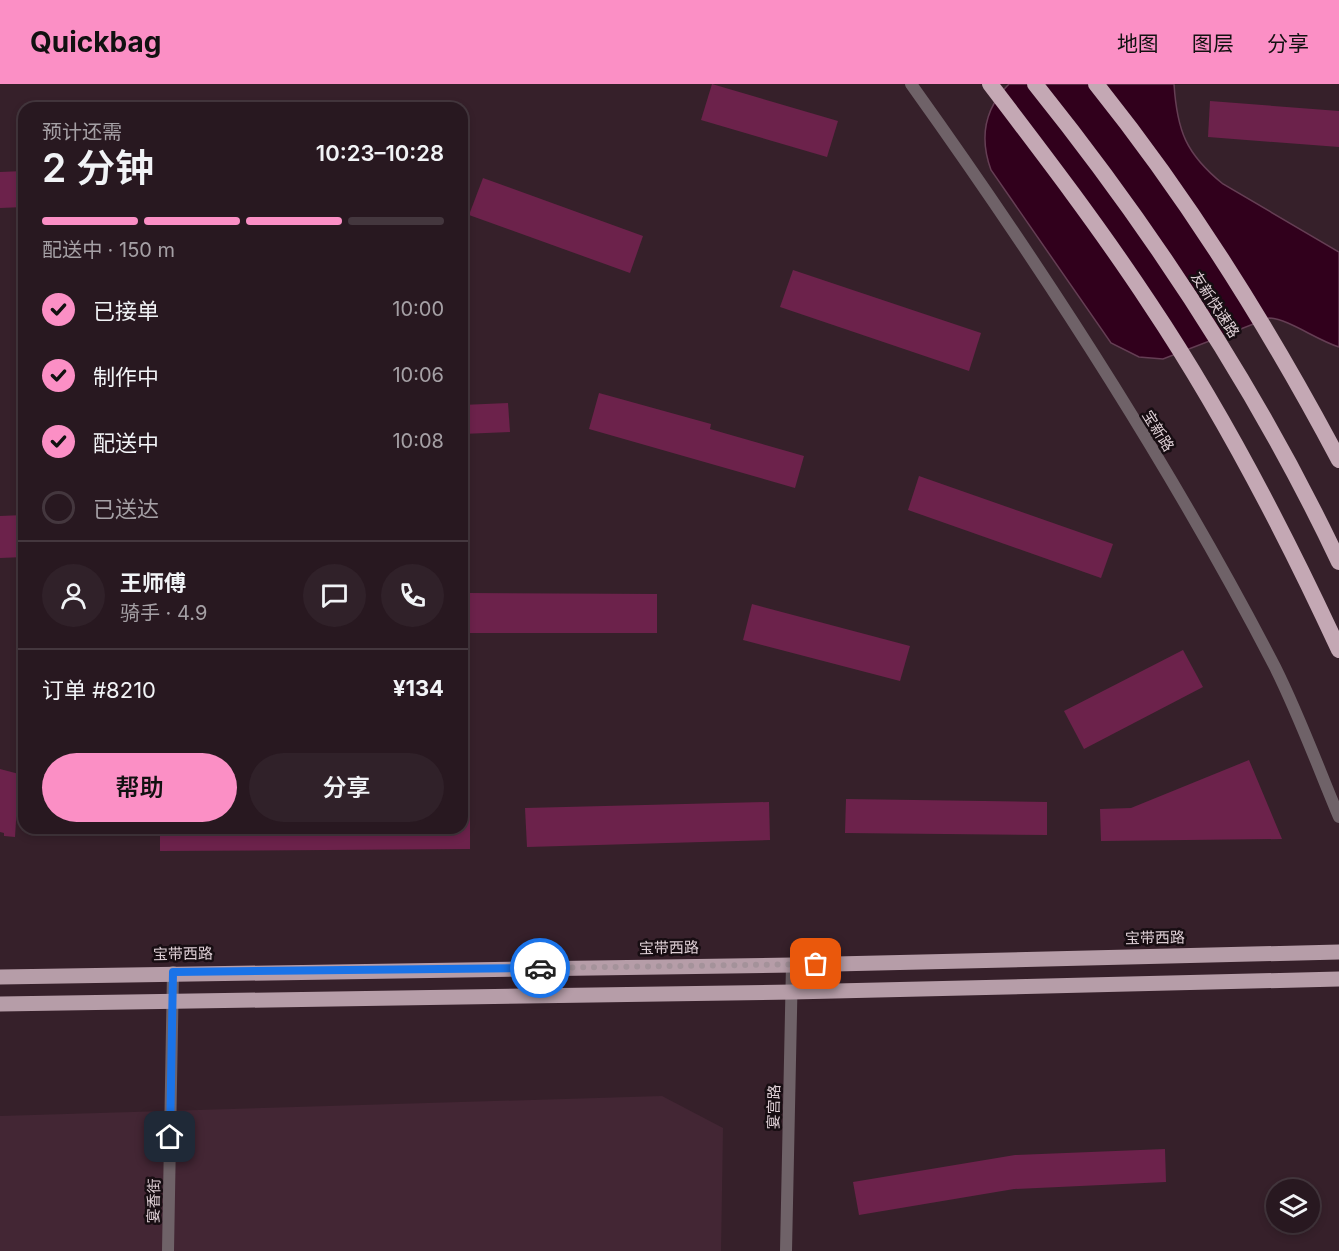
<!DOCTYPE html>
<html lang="zh">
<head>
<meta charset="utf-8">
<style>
	body { margin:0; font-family:Inter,"Noto Sans SC",sans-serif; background:#302129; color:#f1f3f6; height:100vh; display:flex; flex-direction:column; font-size:22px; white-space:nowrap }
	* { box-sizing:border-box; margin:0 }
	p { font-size:20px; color:#a5a0a5 }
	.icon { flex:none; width:33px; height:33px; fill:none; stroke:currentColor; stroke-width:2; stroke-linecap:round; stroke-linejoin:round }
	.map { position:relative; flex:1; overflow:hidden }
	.details { position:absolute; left:18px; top:18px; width:450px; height:732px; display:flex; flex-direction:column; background:#281820; border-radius:18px; box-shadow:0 3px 9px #0003,0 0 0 2px #44373e }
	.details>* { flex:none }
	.tools { position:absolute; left:1266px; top:1095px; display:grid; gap:12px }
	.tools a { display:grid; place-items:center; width:54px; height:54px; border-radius:50%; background:#281820; box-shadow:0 3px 9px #0003,0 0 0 2px #44373e; font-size:30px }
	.pin { position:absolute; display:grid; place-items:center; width:51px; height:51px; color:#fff; margin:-26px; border-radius:12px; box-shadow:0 3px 9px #0006 }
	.courier { position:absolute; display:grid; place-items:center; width:60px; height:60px; margin:-30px; border:4px solid #1a73e8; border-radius:50%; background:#fff; color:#222; box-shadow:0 2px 8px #0007 }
	.head em { font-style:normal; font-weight:600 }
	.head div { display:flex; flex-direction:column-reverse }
	.head { display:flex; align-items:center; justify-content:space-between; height:102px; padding:0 24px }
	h1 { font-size:39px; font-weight:600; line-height:45px }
	.bar { display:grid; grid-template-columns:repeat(4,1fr); gap:9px 6px; align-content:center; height:72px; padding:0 24px }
	.bar i { height:8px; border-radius:4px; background:#44373e }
	.bar .selected { background:#fb8fc5 }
	.bar p { grid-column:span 4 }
	.line { display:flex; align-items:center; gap:15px; padding:0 24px; border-top:2px solid #44373e }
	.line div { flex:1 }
	.round { display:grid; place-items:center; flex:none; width:63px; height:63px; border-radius:32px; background:#302129 }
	ol { padding:0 24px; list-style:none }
	li { display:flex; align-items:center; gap:18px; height:66px }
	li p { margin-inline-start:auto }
	li .icon { padding:6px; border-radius:50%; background:#fb8fc5; color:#111; stroke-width:4 }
	li:last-child { color:#a5a0a5 }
	li i { width:33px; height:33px; border:3px solid #44373e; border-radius:50% }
	.cta { display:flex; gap:12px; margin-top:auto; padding:12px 24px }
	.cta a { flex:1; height:69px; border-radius:36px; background:#fb8fc5; color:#111; font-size:24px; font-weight:600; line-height:69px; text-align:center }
	.cta a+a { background:#302129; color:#f1f3f6 }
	header { display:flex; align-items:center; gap:36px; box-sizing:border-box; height:84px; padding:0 30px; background:#fb8fc5; color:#111 }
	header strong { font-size:28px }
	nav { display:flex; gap:33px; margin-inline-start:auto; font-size:21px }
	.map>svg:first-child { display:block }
</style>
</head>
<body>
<header>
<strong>Quickbag</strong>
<nav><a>地图</a><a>图层</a><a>分享</a></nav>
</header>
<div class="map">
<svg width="1339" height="1167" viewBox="0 0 1339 1167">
	<rect width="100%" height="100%" fill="#36202a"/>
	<polygon fill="#432634" points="662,1012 723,1044 721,1167 0,1167 0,1032"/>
	<path fill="#31001c" stroke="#653e54" stroke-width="1.5" d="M1009,0h165c3,47 12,70 49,100l116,68v95c-23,-7 -50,-28 -70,-29l-106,41 -24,-2 -28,-14 -120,-173c-12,-33 -7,-61 18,-86z"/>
	<g fill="#6c224b">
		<polygon points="712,0 838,37 827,73 701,36"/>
		<polygon points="1210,17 1339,27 1339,63 1208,53"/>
		<polygon points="24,87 24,123 0,124 0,88"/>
		<polygon points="483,94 643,152 630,189 469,131"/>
		<polygon points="793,186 981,249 969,287 780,223"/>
		<polygon points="599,309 711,340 710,345 804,372 795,404 589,345"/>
		<polygon points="508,319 510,348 462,350 462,321"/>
		<polygon points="919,392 1113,460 1101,494 908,426"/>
		<polygon points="24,431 24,473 0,474 0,432"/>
		<polygon points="468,509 657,510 657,549 468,549"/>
		<polygon points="752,520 910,562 900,597 743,556"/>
		<polygon points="1183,566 1203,603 1084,665 1064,627"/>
		<polygon points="1249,676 1282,755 1101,757 1100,725 1131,724"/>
		<polygon points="0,685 19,690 15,753 4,752 4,749 0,748"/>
		<polygon points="846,715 1047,718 1047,751 845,749"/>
		<polygon points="769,718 770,756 527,763 525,724"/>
		<polygon points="462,728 470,728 470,765 160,767 160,744 462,744"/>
		<polygon points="1165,1065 1166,1098 1014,1105 859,1131 853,1098 1015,1071"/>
	</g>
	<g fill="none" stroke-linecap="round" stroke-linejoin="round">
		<polyline stroke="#6f6268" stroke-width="12" points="168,1167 173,888"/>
		<g stroke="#6f6268" stroke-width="12">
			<path d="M911,0c133,186 259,380 364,583 24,48 43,100 64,150"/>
			<polyline points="786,1167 792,881"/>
		</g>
		<g stroke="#b69da8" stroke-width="15">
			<polyline points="0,893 792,881 1339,868"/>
			<polyline points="0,920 792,908 1339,895"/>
		</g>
		<g stroke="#c4a8b4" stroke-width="16">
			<path d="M990,0c55,72 110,144 160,220 73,109 134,227 189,346"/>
			<path d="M1035,0c118,147 223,307 304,478"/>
			<path d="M1096,0c94,117 173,244 243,376"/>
		</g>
	</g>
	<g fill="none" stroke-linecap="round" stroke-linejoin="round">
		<polyline stroke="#a4929a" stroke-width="6" stroke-dasharray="0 10.8" points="540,884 816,880"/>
		<polyline stroke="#1a73e8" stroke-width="8" points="170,1053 173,888 540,884"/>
	</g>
	<g text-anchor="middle" stroke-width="5" stroke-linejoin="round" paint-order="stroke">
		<g font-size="15" fill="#dfd0d6" stroke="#170d12">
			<text transform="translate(1215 221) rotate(57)" y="5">友新快速路</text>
			<text transform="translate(1158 347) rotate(58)" y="5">宝新路</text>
			<text transform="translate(1155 854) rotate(-1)" y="5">宝带西路</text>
			<text transform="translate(669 864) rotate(-1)" y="5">宝带西路</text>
			<text transform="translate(183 870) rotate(-1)" y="5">宝带西路</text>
			<text transform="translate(774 1023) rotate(-89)" y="5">宴宫路</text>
			<text transform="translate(154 1117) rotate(-89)" y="5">宴香街</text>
		</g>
	</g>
</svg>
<div class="tools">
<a><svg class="icon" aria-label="layers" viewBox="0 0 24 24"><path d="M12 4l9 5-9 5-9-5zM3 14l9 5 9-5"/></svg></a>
</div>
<div class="pin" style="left:816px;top:880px;background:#ea580c"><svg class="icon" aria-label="bag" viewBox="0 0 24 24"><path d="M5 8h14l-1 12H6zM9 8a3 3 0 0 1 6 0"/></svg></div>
<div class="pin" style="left:170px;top:1053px;background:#1f2937"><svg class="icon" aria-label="home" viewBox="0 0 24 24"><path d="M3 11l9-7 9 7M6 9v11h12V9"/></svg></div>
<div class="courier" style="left:540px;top:884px"><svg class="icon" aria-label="car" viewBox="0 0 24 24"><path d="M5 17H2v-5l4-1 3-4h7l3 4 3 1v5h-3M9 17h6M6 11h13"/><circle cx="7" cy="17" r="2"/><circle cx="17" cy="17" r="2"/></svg></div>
<section class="details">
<div class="head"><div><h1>2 分钟</h1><p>预计还需</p></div><em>10:23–10:28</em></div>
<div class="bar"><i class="selected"></i><i class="selected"></i><i class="selected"></i><i></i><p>配送中 · 150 m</p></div>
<ol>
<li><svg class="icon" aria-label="check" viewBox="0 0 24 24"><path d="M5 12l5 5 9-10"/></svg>已接单<p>10:00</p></li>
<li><svg class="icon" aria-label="check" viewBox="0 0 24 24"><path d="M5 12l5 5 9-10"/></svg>制作中<p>10:06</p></li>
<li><svg class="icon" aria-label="check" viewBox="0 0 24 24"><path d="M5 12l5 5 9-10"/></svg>配送中<p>10:08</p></li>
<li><i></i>已送达</li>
</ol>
<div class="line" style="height:108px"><a class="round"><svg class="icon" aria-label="person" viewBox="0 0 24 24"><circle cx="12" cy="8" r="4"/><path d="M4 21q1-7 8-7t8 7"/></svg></a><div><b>王师傅</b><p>骑手 · 4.9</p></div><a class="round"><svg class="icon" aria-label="chat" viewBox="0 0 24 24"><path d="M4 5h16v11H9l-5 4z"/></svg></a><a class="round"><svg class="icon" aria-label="phone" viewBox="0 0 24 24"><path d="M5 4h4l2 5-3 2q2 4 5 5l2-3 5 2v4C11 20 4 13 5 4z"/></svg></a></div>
<div class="line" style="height:78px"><div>订单 #8210</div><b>¥134</b></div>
<div class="cta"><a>帮助</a><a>分享</a></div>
</section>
</div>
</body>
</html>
